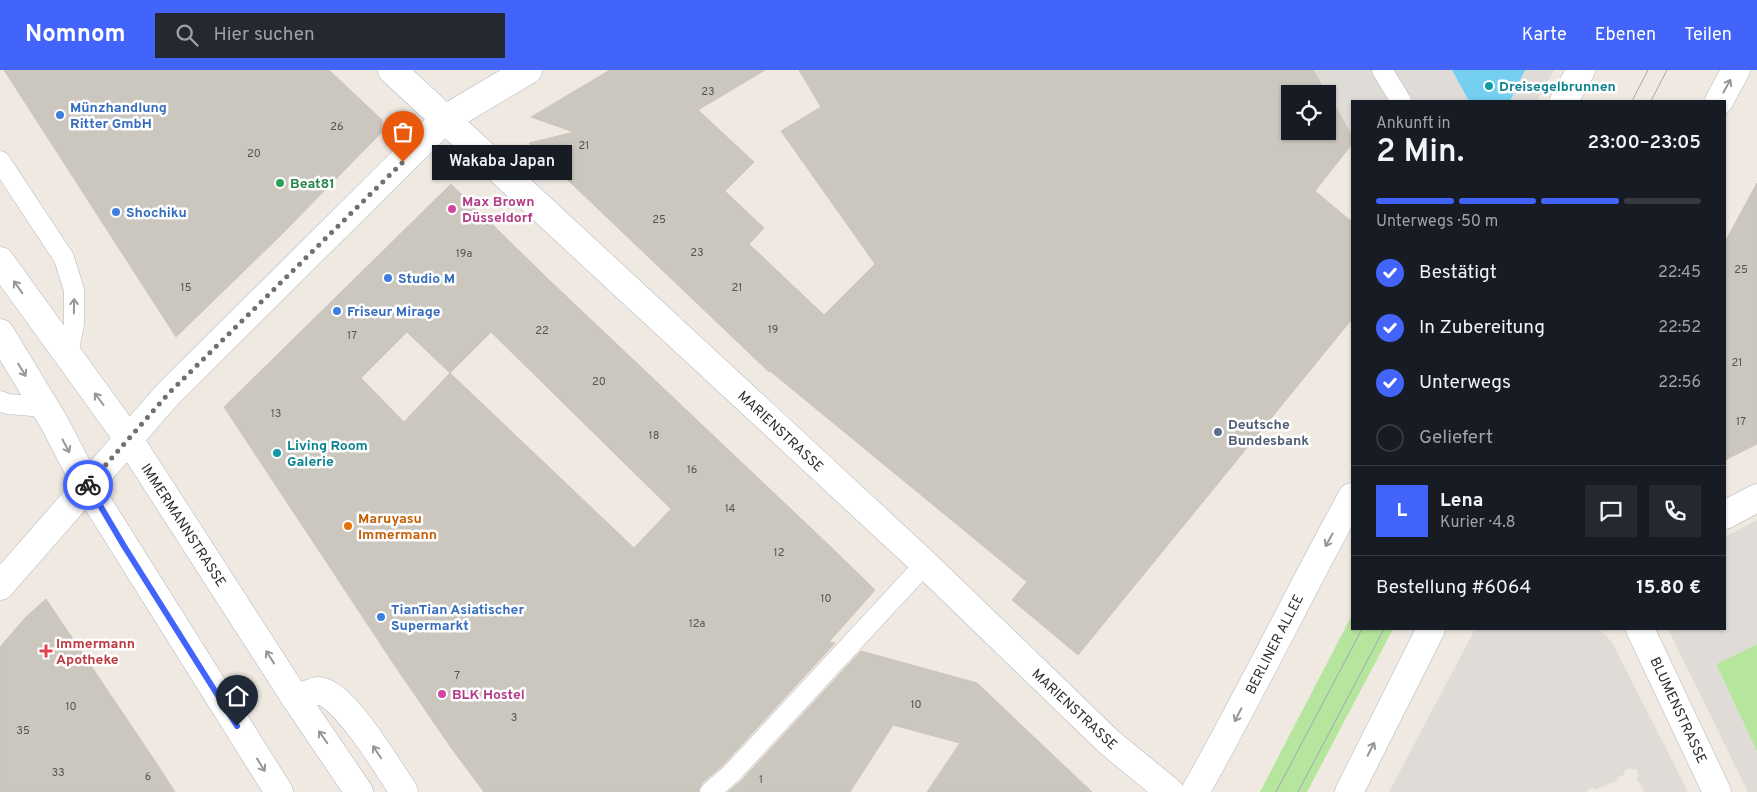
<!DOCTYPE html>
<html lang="de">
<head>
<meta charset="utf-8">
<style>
	body { margin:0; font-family:Overpass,sans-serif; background:#242831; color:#f1f3f6; height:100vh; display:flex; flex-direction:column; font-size:19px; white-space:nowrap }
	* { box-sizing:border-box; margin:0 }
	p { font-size:16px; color:#9ea1a6 }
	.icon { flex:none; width:28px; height:28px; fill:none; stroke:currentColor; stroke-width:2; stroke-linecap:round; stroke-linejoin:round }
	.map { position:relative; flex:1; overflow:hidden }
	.panel { position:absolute; left:1351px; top:30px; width:375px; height:530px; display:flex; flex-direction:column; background:#171b24; border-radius:0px; box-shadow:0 1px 4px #0004 }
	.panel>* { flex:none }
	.controls { position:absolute; left:1281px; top:15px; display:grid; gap:10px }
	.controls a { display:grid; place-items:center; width:55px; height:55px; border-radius:0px; background:#171b24; box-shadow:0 1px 4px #0004; font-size:25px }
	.pin { position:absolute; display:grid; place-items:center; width:42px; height:42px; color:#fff; margin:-51px -21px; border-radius:50% 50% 50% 0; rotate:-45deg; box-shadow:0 0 5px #0007 }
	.pin .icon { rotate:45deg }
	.courier { position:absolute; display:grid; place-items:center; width:50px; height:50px; margin:-25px; border:4px solid #4264fb; border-radius:50%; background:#fff; color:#222; box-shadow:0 1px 6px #0007 }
	.bubble { position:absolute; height:35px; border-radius:0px; background:#171b24; box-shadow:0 1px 4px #0004; font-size:16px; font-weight:600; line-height:35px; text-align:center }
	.overview em { font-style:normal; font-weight:600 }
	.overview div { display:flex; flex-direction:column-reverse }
	.overview { display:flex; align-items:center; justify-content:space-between; height:85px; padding:0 25px }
	h1 { font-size:32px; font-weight:600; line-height:38px }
	.bar { display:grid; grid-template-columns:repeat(4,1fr); gap:8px 5px; align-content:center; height:60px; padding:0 25px }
	.bar i { height:6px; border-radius:4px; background:#363941 }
	.bar .selected { background:#4264fb }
	.bar p { grid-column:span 4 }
	.line { display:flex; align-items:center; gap:12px; padding:0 25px; border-top:1px solid #363941 }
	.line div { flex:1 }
	.round { display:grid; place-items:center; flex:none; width:52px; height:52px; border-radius:0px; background:#242831 }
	ol { padding:0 25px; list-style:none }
	li { display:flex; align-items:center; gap:15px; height:55px }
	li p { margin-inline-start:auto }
	li .icon { padding:5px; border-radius:50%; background:#4264fb; color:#fff; stroke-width:4 }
	li:last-child { color:#9ea1a6 }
	li i { width:28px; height:28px; border:2px solid #363941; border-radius:50% }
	header { display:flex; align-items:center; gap:30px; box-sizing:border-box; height:70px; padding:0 25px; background:#4264fb; color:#fff }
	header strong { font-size:24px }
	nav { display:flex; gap:28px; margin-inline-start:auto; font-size:18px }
	.search { width:350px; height:45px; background:#242831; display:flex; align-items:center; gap:12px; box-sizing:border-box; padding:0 18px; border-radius:0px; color:#9ea1a6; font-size:19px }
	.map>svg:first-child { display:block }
</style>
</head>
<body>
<header>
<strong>Nomnom</strong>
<div class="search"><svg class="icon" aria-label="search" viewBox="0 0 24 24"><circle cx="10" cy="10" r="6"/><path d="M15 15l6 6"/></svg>Hier suchen</div>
<nav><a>Karte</a><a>Ebenen</a><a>Teilen</a></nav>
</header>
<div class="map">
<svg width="1757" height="722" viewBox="0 0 1757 722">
	<rect width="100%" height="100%" fill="#efe9e1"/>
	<g fill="#b6e59e">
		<polygon points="1352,545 1352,559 1393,559 1307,722 1260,722"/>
		<polygon points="1757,574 1757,682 1716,594"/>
	</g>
	<g fill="#dfdcd8">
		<polygon points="1313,0 1554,0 1537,31 1352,31 1352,66"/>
		<polygon points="1757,450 1757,574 1716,594 1757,682 1757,722 1748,722 1668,559 1725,559 1725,467"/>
		<polygon points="1475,559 1599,559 1612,572 1688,722 1644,722 1636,708 1639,706 1636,699 1633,700 1631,698 1624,701 1625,704 1617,708 1618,710 1594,720 1593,718 1587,720 1587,722 1389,722"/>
	</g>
	<polygon fill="#75cff0" points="1452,0 1525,0 1510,31 1469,31"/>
	<g fill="#cbc7bf" stroke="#cbc5ba" fill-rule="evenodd">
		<polygon points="4,0 329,0 382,50 381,63 279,167 176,267"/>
		<polygon points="610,0 765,0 698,40 754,92 725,121 764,158 749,174 824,245 875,194 781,61 821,37 799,0 1313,0 1327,24 1290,24 1290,61 1328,61 1328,24 1352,66 1352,74 1315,121 1352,152 1352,249 1078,585 1012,530 1027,512 770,301 769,302 529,73 574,62 531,47"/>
		<polygon points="1757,113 1757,374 1725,390 1725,172"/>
		<path d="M451,114l95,93 286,271 43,42 -46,52 6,1 -111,121 -22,19 -4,9h-214l-32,-43 -57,-83 -171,-259zM407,262l43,41 -46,49 -43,-44zM491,262l180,177 -37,39 -184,-175z"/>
		<polygon points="46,529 155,691 175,722 0,722 0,577 25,548"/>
		<polygon points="861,581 977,613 1092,722 927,722 960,673 893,655 850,722 728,722 741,711"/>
	</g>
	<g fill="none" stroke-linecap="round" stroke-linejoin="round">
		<g stroke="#b4b7c1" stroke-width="21">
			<g id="service">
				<polyline points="1382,0 1401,31"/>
				<polyline points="0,91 64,188 74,220 74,254 68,284"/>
				<polyline points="0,331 8,334 44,337"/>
				<polyline points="710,722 732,703 925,494"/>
			</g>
		</g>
		<g stroke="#b4b7c1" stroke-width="29">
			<g id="minor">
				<polyline points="392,0 925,494 1109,672 1170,722"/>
				<polyline points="1725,445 1757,428"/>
				<polyline points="0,516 168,324 444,50 528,0"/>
			</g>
		</g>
		<g stroke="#b4b7c1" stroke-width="29">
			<g id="tertiary">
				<polyline points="0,191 128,368 296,629 359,722"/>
				<polyline points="0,263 55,354 87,416 279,722"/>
				<polyline points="1640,559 1717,722"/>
				<path d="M296,629c7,-3 15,-7 22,-8 24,-1 73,81 86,101"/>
			</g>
		</g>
		<g stroke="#b4b7c1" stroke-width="29">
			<g id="secondary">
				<polyline points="1564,31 1581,0"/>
				<polyline points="1719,31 1736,0"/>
				<path d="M1195,722c55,-97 103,-197 157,-295"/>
				<polyline points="1349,722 1431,559"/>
			</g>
		</g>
		<use href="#service" stroke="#fff" stroke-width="20"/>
		<use href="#minor" stroke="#fff" stroke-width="28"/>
		<use href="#tertiary" stroke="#fff" stroke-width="28"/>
		<use href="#secondary" stroke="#fff" stroke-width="28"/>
		<g stroke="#a3a6b8" stroke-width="1">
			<polyline points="1632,31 1648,0"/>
			<polyline points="1651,31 1667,0"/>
			<polyline points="1276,722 1362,559"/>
			<polyline points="1298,722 1384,559"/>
		</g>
	</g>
	<defs><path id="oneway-shaft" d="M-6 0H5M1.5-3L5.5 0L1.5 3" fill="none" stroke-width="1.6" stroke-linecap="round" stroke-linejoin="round" transform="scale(1.25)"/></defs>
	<g stroke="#969696">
		<use href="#oneway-shaft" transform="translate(1727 16) rotate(-61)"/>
		<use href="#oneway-shaft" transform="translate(18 217) rotate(-125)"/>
		<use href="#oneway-shaft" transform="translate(74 236) rotate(-89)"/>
		<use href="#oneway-shaft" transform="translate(22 300) rotate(59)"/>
		<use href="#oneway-shaft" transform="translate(99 329) rotate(-127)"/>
		<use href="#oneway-shaft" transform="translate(66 376) rotate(62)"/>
		<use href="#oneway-shaft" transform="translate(1329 470) rotate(119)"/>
		<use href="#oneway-shaft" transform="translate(270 587) rotate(-122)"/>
		<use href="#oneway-shaft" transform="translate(1238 645) rotate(117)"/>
		<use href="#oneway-shaft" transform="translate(323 667) rotate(-125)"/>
		<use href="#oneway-shaft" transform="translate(1371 679) rotate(-63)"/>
		<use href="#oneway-shaft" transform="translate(377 682) rotate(-124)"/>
		<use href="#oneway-shaft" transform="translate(261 695) rotate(58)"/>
	</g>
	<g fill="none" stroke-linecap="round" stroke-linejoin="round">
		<polyline stroke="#726f6d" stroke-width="5" stroke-dasharray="0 9" points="88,415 168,324 403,92"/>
		<polyline stroke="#4264fb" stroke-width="6" points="88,415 124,476 237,656"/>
	</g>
	<g fill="#0f9aa8" stroke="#fff" stroke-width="2">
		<circle cx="1489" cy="16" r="5"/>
		<circle cx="277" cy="383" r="5"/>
	</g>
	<g fill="#3f7fe0" stroke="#fff" stroke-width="2">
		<circle cx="60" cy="45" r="5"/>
		<circle cx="116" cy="142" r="5"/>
		<circle cx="388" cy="208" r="5"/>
		<circle cx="337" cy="241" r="5"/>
		<circle cx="381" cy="547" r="5"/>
	</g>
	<circle fill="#2e9e5b" stroke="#fff" stroke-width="2" cx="280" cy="113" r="5"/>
	<g fill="#d1479c" stroke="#fff" stroke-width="2">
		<circle cx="452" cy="139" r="5"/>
		<circle cx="442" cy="624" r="5"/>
	</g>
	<circle fill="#5c6f8a" stroke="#fff" stroke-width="2" cx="1218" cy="362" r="5"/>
	<circle fill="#e8710a" stroke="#fff" stroke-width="2" cx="348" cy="456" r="5"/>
	<path fill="#e0444e" stroke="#fff" stroke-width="2" d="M43.5 573.5h5v5h5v5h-5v5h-5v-5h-5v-5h5z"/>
	<g text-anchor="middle" stroke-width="5" stroke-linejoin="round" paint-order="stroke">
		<g font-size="11" fill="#555452">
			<text x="708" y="25">23</text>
			<text x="337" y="60">26</text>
			<text x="584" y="79">21</text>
			<text x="254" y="87">20</text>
			<text x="659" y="153">25</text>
			<text x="697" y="186">23</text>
			<text x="464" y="187">19a</text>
			<text x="1741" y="203">25</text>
			<text x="186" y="221">15</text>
			<text x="737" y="221">21</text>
			<text x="773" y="263">19</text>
			<text x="542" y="264">22</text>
			<text x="352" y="269">17</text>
			<text x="1737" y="296">21</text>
			<text x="599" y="315">20</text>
			<text x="276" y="347">13</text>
			<text x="1741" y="355">17</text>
			<text x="654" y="369">18</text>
			<text x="692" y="403">16</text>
			<text x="730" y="442">14</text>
			<text x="779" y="486">12</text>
			<text x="826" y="532">10</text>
			<text x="697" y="557">12a</text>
			<text x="457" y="609">7</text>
			<text x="916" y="638">10</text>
			<text x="71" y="640">10</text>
			<text x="514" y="651">3</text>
			<text x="23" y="664">35</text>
			<text x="58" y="706">33</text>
			<text x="148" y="710">6</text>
			<text x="761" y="713">1</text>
		</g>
		<g font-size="14" font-weight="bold" fill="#0d838f" stroke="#fff" text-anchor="start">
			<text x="1499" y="21">Dreisegelbrunnen</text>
			<text x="287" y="380">Living Room<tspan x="287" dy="16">Galerie</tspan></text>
		</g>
		<g font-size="14" font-weight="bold" fill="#366cbe" stroke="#fff" text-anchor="start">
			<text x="70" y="42">Münzhandlung<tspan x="70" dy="16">Ritter GmbH</tspan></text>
			<text x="126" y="147">Shochiku</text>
			<text x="398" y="213">Studio M</text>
			<text x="347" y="246">Friseur Mirage</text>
			<text x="391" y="544">TianTian Asiatischer<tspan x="391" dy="16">Supermarkt</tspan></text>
		</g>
		<g font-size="14" font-weight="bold" fill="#27864d" stroke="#fff" text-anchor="start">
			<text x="290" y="118">Beat81</text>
		</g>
		<g font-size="14" font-weight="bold" fill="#b23c85" stroke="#fff" text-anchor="start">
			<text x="462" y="136">Max Brown<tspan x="462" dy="16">Düsseldorf</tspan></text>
			<text x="452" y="629">BLK Hostel</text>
		</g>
		<g font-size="14" font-weight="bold" fill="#4e5e75" stroke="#fff" text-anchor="start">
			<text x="1228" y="359">Deutsche<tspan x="1228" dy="16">Bundesbank</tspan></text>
		</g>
		<g font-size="14" fill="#2e2e2e" stroke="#fff">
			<text transform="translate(781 361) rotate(43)" y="5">MARIENSTRASSE</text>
			<text transform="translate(184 455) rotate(57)" y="5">IMMERMANNSTRASSE</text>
			<text transform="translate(1274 574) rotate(-63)" y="5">BERLINER ALLEE</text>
			<text transform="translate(1075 639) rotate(43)" y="5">MARIENSTRASSE</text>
			<text transform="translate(1679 640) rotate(65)" y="5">BLUMENSTRASSE</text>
		</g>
		<g font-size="14" font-weight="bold" fill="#c56008" stroke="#fff" text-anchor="start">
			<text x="358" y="453">Maruyasu<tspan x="358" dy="16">Immermann</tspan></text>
		</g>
		<g font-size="14" font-weight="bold" fill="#be3a42" stroke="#fff" text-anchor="start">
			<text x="56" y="578">Immermann<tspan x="56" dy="16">Apotheke</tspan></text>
		</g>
	</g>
</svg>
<div class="controls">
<a><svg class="icon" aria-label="locate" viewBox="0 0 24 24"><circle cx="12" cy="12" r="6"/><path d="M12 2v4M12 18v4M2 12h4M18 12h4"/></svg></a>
</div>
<div class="pin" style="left:403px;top:92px;background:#ea580c"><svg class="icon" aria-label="bag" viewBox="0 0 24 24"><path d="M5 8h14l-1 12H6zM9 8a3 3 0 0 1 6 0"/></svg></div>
<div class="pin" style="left:237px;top:656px;background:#1f2937"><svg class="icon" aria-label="home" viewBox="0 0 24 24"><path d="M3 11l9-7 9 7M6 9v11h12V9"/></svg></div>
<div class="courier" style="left:88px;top:415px"><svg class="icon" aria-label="bike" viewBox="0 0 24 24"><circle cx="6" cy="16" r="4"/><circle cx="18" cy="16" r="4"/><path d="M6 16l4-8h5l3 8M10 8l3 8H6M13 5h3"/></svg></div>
<div class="bubble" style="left:432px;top:75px;width:140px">Wakaba Japan</div>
<section class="panel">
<div class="overview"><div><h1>2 Min.</h1><p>Ankunft in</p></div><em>23:00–23:05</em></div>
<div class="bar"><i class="selected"></i><i class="selected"></i><i class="selected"></i><i></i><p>Unterwegs · 50 m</p></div>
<ol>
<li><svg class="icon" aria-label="check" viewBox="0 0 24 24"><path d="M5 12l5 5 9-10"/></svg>Bestätigt<p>22:45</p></li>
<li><svg class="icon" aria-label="check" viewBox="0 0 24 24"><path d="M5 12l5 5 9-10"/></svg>In Zubereitung<p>22:52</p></li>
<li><svg class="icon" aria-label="check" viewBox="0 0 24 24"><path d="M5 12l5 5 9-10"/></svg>Unterwegs<p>22:56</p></li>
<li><i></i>Geliefert</li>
</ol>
<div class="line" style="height:90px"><b class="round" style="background:#4264fb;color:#fff">L</b><div><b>Lena</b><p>Kurier · 4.8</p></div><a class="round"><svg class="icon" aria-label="chat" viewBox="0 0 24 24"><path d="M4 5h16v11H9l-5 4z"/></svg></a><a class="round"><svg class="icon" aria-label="phone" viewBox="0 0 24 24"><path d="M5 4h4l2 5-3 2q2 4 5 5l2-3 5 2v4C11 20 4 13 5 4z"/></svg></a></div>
<div class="line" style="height:65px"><div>Bestellung #6064</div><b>15.80 €</b></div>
</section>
</div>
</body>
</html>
